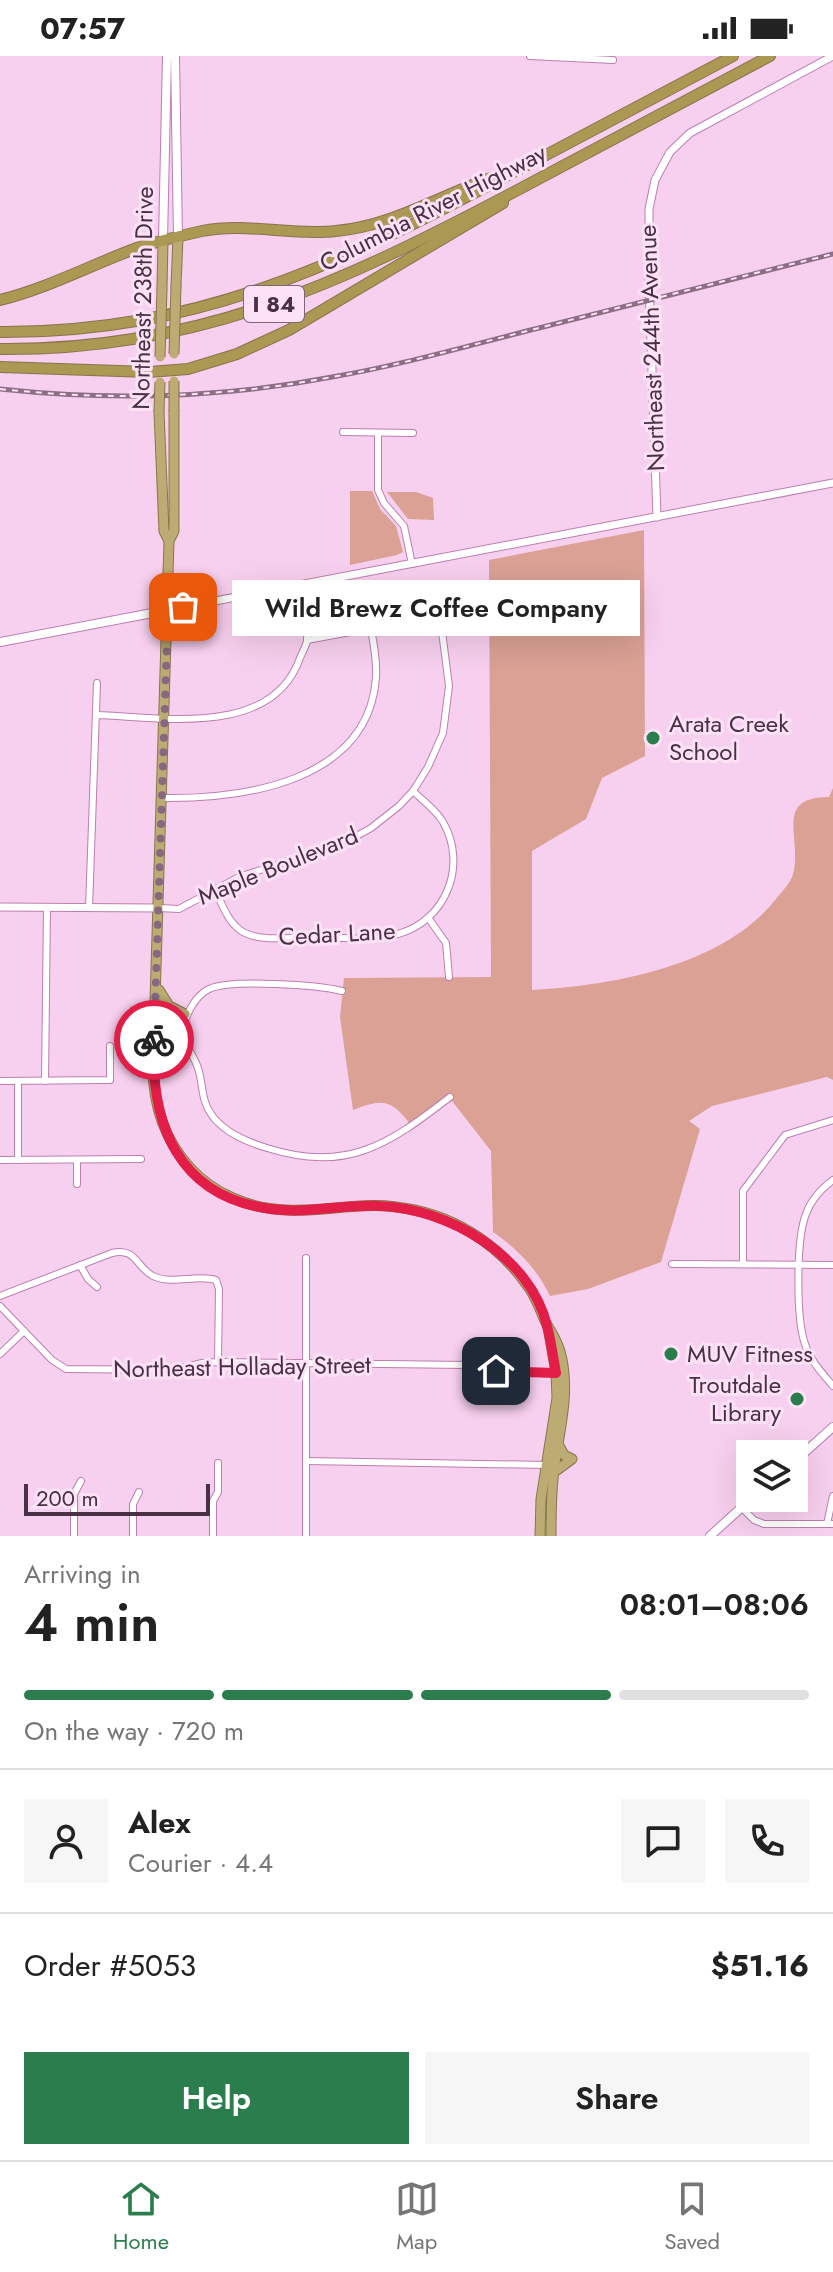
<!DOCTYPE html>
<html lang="en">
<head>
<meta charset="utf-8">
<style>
	body { margin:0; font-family:Jost,sans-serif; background:#f6f6f6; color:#222; height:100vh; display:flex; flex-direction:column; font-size:30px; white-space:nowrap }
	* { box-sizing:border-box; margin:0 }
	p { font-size:26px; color:#767676 }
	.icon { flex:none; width:44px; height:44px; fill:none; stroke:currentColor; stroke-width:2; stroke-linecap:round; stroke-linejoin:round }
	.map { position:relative; height:1480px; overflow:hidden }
	.drawer { display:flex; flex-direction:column; background:#fff; flex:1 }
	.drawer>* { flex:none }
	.buttons { position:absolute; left:736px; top:1384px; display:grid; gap:16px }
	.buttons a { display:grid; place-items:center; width:72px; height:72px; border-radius:0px; background:#fff; box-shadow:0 8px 32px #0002; font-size:40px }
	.scale { position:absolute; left:24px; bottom:20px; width:186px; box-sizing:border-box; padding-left:8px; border:4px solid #4a3045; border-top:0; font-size:22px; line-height:28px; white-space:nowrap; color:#4a3045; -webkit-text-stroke:6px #fde2f7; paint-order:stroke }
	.pin { position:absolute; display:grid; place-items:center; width:68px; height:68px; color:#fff; margin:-34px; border-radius:16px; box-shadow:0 4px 12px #0006 }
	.courier { position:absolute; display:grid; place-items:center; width:80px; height:80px; margin:-40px; border:6px solid #e11d48; border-radius:50%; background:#fff; color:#222; box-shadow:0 2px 10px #0007 }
	.bubble { position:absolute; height:56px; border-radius:0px; background:#fff; box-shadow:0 8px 32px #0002; font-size:26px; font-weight:600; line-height:56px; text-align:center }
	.headline em { font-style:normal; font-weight:600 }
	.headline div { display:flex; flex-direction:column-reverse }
	.headline { display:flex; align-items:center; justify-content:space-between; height:136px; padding:0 24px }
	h1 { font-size:52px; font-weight:600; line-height:60px }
	.bar { display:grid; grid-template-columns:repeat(4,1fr); gap:12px 8px; align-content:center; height:96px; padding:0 24px }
	.bar i { height:10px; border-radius:6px; background:#e0e0e0 }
	.bar .active { background:#2c7d4d }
	.bar p { grid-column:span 4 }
	.line { display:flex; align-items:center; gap:20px; padding:0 24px; border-top:2px solid #e0e0e0 }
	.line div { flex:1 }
	.round { display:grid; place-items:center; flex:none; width:84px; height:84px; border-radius:0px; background:#f6f6f6 }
	.button { display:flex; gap:16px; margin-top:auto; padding:16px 24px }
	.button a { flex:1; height:92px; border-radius:0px; background:#2c7d4d; color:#fff; font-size:32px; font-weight:600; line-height:92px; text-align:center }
	.button a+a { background:#f6f6f6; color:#222 }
	.status { display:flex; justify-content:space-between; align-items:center; height:56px; padding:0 40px; background:#fff; direction:ltr }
	.status svg { height:22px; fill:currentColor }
	.menu { display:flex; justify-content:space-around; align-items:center; height:112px; border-top:2px solid #e0e0e0; background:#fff; font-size:22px; color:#767676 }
	.menu a { display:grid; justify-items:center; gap:4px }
	.menu .active { color:#2c7d4d }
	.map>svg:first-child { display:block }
</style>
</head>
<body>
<div class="status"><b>07:57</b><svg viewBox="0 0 49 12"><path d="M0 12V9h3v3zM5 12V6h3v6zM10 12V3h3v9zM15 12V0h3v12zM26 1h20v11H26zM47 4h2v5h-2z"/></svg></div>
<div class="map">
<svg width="833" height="1480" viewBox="0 0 833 1480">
	<rect width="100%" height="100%" fill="#f8d0ef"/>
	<g fill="#daa194">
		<polygon points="350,435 372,435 380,453 396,470 403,496 397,499 350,509"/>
		<polygon points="387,436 416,436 433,442 434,464 408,463"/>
		<path d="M644,474l1,226 -43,22 -16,41 -54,32v139c80,-4 192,-24 244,-91 5,-7 15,-16 17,-25 10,-34 -21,-77 36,-77l4,-9v292l-6,-3 -115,29 -23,15 11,8 -39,133 -73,27 -38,7c-13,-27 -32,-47 -57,-64l-2,-81 -42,-54 -39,27c-19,-26 -29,-25 -57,-14l-13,-93 4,-39 147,-1 -2,-417z"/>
	</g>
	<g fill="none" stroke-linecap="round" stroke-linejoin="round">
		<g stroke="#bc7eb0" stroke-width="8">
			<g id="minor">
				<polyline points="530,0 613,4"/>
				<polyline points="343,376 413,377"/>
				<polyline points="378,377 378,434 384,447 404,470 412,508"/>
				<polyline points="307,584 485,551"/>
				<path d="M96,659c66,2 176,23 204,-57 2,-5 6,-12 7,-17 2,-16 -7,-39 -10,-55"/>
				<path d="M162,742c82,1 206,-16 214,-120 1,-17 -2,-33 -5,-49"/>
				<path d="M215,833c7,16 14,36 30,44 19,9 47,4 67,4 27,0 60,5 86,-3 48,-13 70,-69 45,-112 -8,-13 -20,-21 -30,-31"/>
				<polyline points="89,852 97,627"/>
				<polyline points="159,852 179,853 239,821 346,786 371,772 399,750 413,735 428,711 443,677 449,630 440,560"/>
				<polyline points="429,863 446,887 449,921"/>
				<path d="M342,935c-24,-6 -111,-12 -133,-2 -14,6 -27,31 -26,46 2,11 11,21 15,33 5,15 3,32 13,46 12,18 36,28 56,34 80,25 121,-3 183,-51"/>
				<polyline points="155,962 184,958"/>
				<polyline points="0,1025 110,1024 110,990"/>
				<polyline points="18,1025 18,1104"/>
				<polyline points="45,1025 47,851"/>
				<polyline points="0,1104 141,1103"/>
				<path d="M833,1124c-12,9 -22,20 -27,34 -10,25 -10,104 -1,130 5,16 17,29 28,42"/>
				<polyline points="77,1128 77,1104"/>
				<polyline points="672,1208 833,1209"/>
				<polyline points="743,1208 743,1135 785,1079 833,1064"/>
				<polyline points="80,1209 88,1223 97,1231"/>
				<path d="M0,1240l112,-43c24,-6 24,14 41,23 18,9 44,-2 63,4l3,9 -1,73"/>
				<polyline points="0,1250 52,1304 66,1313 174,1314 202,1307 218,1306 468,1309 509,1317 556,1317"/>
				<polyline points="0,1298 24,1275"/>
				<polyline points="306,1405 546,1409"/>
				<polyline points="741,1451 754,1464 764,1468 833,1468"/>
				<polyline points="827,1468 833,1440"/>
				<polyline points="74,1480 74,1438 81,1425"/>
				<polyline points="133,1480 133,1448 139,1436"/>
				<polyline points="213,1480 213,1445 218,1436 218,1407"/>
				<polyline points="306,1480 306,1202"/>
			</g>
		</g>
		<g stroke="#bc7eb0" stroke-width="9">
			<g id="tertiary">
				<polyline points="657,461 649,226 649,153 655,124 670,96 690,77 833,0"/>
				<polyline points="168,554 833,427"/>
				<polyline points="0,851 159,852"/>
			</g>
		</g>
		<g stroke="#bc7eb0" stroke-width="10">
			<g id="secondary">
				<polyline points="175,0 178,181"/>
				<polyline points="163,185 167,0"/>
				<polyline points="0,586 168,554"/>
				<polyline points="794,1406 833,1371"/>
				<polyline points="710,1480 752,1442"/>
			</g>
		</g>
		<g stroke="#89744d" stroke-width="11">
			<g id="trunk">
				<polyline points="176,230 178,181"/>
				<polyline points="162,233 163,185"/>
				<polyline points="159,356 164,475 169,485"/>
				<path d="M174,356v119l-5,10 -16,526c0,80 53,140 134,143 36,2 72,-8 109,-3 53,6 100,34 131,78 9,11 13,25 19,38 7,13 11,16 15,32 9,37 -1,72 -6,108 -4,24 -4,49 -4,73"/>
				<polyline points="159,934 169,950 185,958"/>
				<polyline points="553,1417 572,1403 564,1399 558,1388"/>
				<polyline points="540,1480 541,1443 557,1342 556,1317 548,1271"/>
			</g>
		</g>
		<g stroke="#89744d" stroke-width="12">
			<g id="motorway">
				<path d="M0,244c48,-12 91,-35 137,-52 21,-7 43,-12 65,-17 44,-9 89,5 134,0 56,-5 103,-35 155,-53"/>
				<path d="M0,276c200,1 342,-69 514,-160 73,-39 146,-77 219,-116"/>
				<path d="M0,293c198,2 341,-66 512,-156 86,-45 172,-91 258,-137"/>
				<polyline points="0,311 149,316 188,313 237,298 289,274 503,147"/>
			</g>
		</g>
		<use href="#minor" stroke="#fff" stroke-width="6"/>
		<use href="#tertiary" stroke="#fff" stroke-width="7"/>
		<use href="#secondary" stroke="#fff" stroke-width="8"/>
		<use href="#trunk" stroke="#bcac74" stroke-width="9"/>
		<use href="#motorway" stroke="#ab9852" stroke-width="10"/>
		<g stroke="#8e6e87" stroke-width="5">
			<path id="rail" d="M0,333c111,12 222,9 332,-12 70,-12 138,-32 207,-49 98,-25 196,-50 294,-74"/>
		</g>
		<use href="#rail" stroke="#fde2f7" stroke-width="2" stroke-dasharray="6" stroke-linecap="butt"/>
		<g stroke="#89744d" stroke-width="11" stroke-linecap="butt">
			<g id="trunk-bridge">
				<polyline points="174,298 176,230"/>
				<polyline points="160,301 162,233"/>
				<polyline points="174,325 174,356"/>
				<polyline points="159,356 160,326"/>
			</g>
		</g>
		<use href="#trunk-bridge" stroke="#bcac74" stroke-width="9"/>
	</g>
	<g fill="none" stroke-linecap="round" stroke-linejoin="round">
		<polyline stroke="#876880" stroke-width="8" stroke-dasharray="0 14.4" points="154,984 168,554 183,551"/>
		<path stroke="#e11d48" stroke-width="10" d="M154,984c-4,84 24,157 117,169 37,5 73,-5 109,-3 67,2 151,50 167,120 4,14 6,31 9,47l-60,-2"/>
	</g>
	<g fill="#2c7d4d" stroke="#fde2f7" stroke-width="3">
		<circle cx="653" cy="682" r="8"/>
		<circle cx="671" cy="1298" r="8"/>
		<circle cx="797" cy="1343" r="8"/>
	</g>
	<g text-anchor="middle" stroke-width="6" stroke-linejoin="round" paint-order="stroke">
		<rect fill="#fde2f7" stroke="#80657a" stroke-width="2" x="244" y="230" width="60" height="36" rx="6"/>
		<g font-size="22" font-weight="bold" fill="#4a3045">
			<text x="274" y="256">I 84</text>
		</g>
		<g font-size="24" fill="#4a3045" stroke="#fde2f7">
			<text transform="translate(433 152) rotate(-27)" y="8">Columbia River Highway</text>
			<text transform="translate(143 242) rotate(-89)" y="8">Northeast 238th Drive</text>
			<text transform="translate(652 292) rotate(-92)" y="8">Northeast 244th Avenue</text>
			<text transform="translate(278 810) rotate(-22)" y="8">Maple Boulevard</text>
			<text transform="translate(337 878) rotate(-3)" y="8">Cedar Lane</text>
			<text transform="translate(242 1311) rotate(-1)" y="8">Northeast Holladay Street</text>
		</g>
		<g font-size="24" fill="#4a3045" stroke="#fde2f7" text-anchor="start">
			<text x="669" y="676">Arata Creek<tspan x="669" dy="28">School</tspan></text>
			<text x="687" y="1306">MUV Fitness</text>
			<text x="781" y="1337" text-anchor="end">Troutdale<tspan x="781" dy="28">Library</tspan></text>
		</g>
	</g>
</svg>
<div class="buttons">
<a><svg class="icon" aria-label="layers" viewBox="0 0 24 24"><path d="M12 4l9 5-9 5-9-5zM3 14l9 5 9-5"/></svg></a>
</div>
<div class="scale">200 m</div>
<div class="pin" style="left:183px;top:551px;background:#ea580c"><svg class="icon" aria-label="bag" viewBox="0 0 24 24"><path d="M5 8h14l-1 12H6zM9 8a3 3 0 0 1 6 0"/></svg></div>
<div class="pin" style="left:496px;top:1315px;background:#1f2937"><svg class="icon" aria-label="home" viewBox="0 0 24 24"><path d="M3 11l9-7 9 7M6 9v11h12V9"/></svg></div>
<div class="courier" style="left:154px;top:984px"><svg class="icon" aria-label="bike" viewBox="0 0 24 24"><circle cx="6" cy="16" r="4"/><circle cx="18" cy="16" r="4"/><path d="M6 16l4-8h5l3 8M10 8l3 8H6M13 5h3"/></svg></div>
<div class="bubble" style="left:232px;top:524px;width:408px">Wild Brewz Coffee Company</div>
</div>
<section class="drawer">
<div class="headline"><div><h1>4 min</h1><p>Arriving in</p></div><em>08:01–08:06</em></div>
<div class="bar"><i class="active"></i><i class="active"></i><i class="active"></i><i></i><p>On the way · 720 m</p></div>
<div class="line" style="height:144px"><a class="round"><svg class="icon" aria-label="person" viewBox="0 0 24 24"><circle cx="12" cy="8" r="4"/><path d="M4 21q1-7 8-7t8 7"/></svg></a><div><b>Alex</b><p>Courier · 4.4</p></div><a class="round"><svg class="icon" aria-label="chat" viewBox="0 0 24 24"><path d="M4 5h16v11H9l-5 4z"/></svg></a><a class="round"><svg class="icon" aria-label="phone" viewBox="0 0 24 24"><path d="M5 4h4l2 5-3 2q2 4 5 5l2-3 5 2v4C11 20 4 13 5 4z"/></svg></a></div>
<div class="line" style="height:104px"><div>Order #5053</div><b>$51.16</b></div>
<div class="button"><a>Help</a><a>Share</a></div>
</section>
<nav class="menu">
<a class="active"><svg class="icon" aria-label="home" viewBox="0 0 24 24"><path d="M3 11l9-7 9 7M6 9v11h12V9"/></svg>Home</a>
<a><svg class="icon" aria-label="map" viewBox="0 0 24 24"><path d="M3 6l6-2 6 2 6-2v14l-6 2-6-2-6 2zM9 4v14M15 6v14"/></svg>Map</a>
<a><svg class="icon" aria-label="saved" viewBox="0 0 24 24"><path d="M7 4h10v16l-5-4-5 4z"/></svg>Saved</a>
</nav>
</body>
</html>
